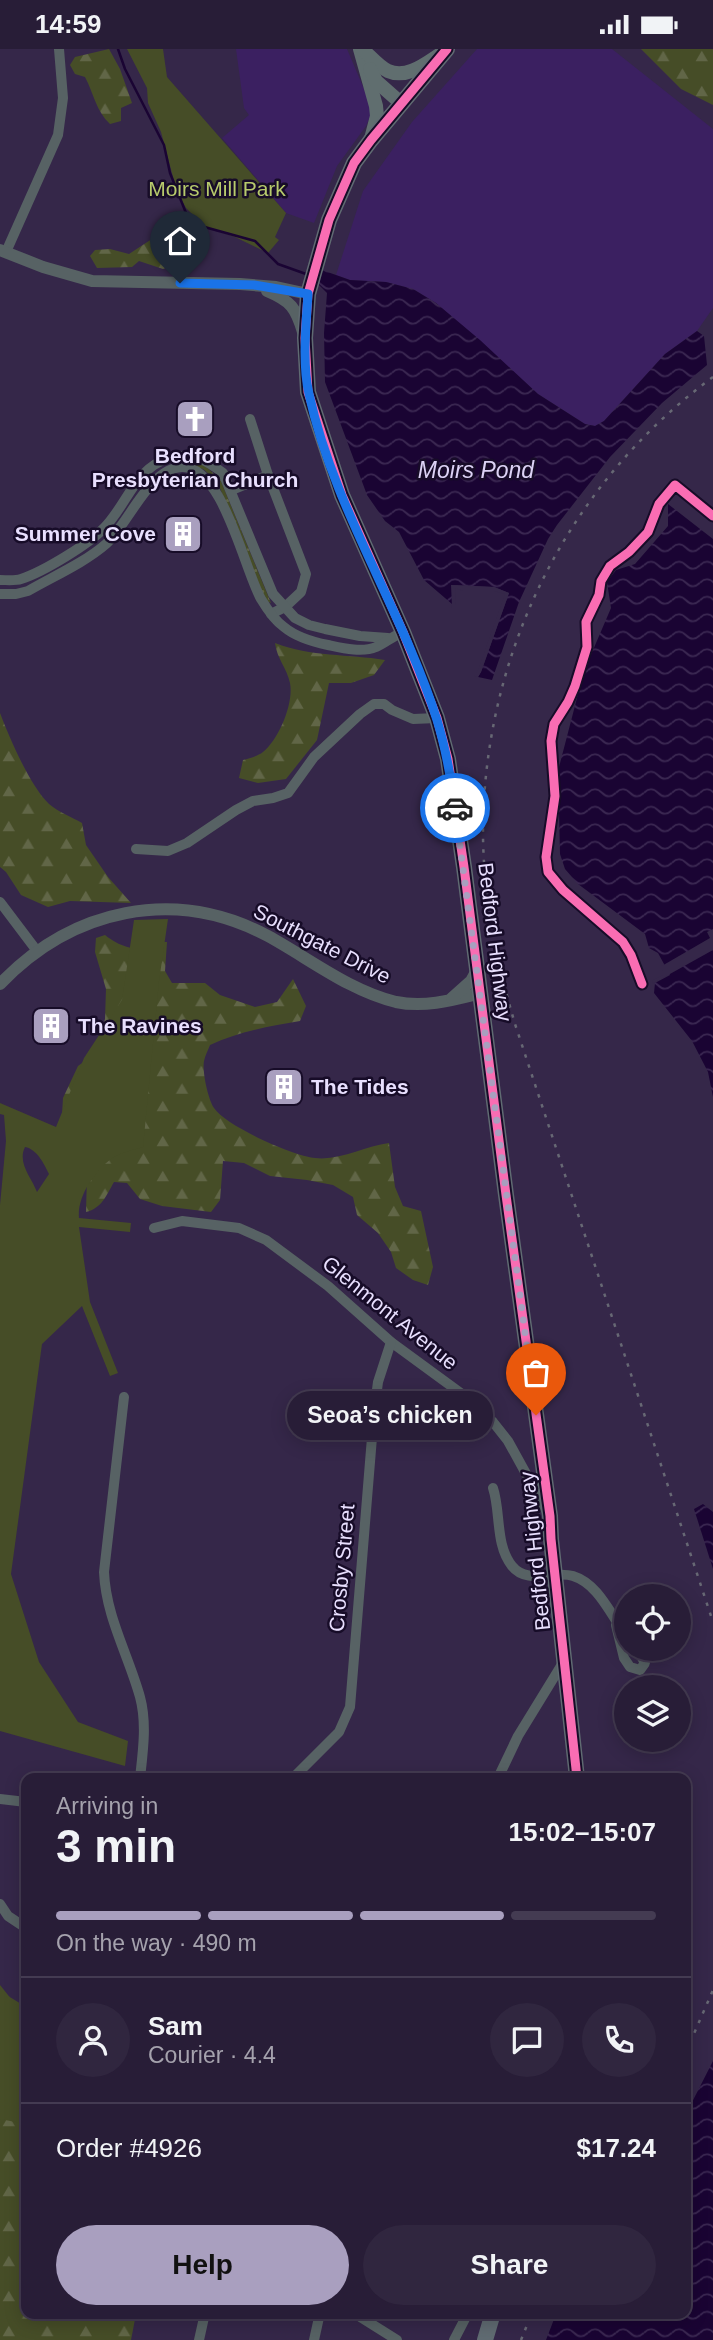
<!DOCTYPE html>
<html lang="en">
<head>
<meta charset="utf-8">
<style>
	body { margin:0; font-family:Arial,sans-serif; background:#30263f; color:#f1f3f6; height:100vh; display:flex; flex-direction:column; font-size:26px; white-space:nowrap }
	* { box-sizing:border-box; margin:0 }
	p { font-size:23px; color:#a5a2ad }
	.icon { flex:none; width:38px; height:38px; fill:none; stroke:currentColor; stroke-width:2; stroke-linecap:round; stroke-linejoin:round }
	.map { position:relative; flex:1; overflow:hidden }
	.details { position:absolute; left:21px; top:1724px; width:670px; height:546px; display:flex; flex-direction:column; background:#281d37; border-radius:14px; box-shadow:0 4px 18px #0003,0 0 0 2px #443b52 }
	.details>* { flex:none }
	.fabs { position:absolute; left:614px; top:1535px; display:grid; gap:14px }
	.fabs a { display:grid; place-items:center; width:77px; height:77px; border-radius:50%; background:#281d37; box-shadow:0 4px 18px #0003,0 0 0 2px #443b52; font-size:35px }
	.pin { position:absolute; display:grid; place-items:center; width:60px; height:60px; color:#fff; margin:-72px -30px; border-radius:50% 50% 50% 0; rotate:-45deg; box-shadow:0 0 7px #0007 }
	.pin .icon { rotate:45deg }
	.courier { position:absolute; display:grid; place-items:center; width:70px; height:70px; margin:-35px; border:5px solid #1a73e8; border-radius:50%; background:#fff; color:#222; box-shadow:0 2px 9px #0007 }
	.bubble { position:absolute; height:49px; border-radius:24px; background:#281d37; box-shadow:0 4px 18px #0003,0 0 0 2px #443b52; font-size:23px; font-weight:600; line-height:49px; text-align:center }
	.summary em { font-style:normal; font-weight:600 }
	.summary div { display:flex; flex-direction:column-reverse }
	.summary { display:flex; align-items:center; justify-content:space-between; height:119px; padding:0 35px }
	h1 { font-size:46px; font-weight:600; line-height:52px }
	.bar { display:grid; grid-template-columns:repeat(4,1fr); gap:10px 7px; align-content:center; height:84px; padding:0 35px }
	.bar i { height:9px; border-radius:5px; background:#443b52 }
	.bar .selected { background:#a99fbf }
	.bar p { grid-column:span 4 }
	.line { display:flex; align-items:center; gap:18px; padding:0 35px; border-top:2px solid #443b52 }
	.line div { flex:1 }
	.round { display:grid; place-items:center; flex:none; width:74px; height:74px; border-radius:37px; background:#30263f }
	.primary-button { display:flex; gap:14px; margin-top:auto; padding:14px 35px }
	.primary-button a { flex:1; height:80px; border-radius:42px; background:#a99fbf; color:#111; font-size:28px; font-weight:600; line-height:80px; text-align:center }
	.primary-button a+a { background:#30263f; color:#f1f3f6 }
	.status { display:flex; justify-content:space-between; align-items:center; height:49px; padding:0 35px; background:#281d37; direction:ltr }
	.status svg { height:19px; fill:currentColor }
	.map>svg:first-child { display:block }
</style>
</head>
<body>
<div class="status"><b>14:59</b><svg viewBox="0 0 49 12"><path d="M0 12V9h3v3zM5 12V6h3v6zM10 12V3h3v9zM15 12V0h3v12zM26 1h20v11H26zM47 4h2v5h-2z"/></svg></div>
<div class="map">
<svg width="713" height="2291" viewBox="0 0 713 2291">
	<defs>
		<pattern id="grass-dots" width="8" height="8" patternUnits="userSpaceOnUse" patternTransform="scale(1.75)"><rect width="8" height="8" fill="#464d27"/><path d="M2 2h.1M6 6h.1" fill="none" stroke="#616647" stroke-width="1.8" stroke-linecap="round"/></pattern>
		<pattern id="forest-firs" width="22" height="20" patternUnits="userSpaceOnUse" patternTransform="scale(1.75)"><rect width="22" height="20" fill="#464d27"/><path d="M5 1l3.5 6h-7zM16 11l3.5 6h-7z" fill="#616647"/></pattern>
		<pattern id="water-waves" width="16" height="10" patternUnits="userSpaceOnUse" patternTransform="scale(1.75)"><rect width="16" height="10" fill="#1a0433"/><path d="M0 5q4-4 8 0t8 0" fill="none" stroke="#3b2852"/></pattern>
	</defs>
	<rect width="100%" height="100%" fill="#352749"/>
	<g fill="#3b2061">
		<polygon points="236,0 347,0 370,54 371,66 366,77 337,117 314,174 286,164 222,89 249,66 244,59"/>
		<polygon points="477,0 612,0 713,80 713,259 697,282 665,305 604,372 595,377 585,375 538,345 436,254 413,240 386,233 350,231 336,226 363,142 412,73"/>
	</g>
	<polygon fill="url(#grass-dots)" points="191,412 205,417 220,430 271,554 266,552 217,432 203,420 190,416"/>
	<g fill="url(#forest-firs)">
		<path d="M109,0l11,20 12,34 -11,5v13l-11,3c-14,-13 -16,-30 -25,-47l-10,-3 -5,-9 5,-8z"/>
		<polygon points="641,0 713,0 713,56 681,40"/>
		<polygon points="169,175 178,181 182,213 163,220 139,212 132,218 97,219 90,207 95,201 110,200 129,205 158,186"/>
		<path d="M275,594c36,14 73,11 110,17l-11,15 -23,8h-22l-12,57 -31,39 -28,4 -19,-5 4,-18c7,-2 15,-4 20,-8 16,-13 31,-49 27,-69 -3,-15 -13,-24 -15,-40z"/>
		<path d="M0,664c9,24 30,73 49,91 9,8 23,13 33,19l4,22 22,32 23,26 -61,-2 -22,6 -27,-12 -15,-23 -6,-5z"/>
		<path d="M105,886c15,12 27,14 46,16l4,-9h12l-2,29 7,12h33l15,12 35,12 22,-5 16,-23 13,27 -6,15c-30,5 -63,11 -90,24 -2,5 -5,11 -6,16 -2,10 4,38 10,47 12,18 79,48 101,50 25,3 50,-12 74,-15l6,44 8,19 18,5 12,56 -5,18 -15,-5 -17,-12 -5,-16 -13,-19 -21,-18 -4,-18 -20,-12 -26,-5 -37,-4 -26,-13 -21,-2 -3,39 -9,12 -49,-6 -22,-7 -13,-16 -13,-1c-8,14 -12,26 -28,30l1,-36 -25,-61 1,-17 15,-32 18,-13 9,-34 1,-30 -11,-37 1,-14z"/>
		<polygon points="0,1942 26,1958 26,2264 136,2265 131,2291 0,2291"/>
	</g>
	<g fill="#464d27" fill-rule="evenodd">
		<polygon points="127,0 163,0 167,28 286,164 275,188 279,191 268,204 235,188 205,178 186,159 177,143 161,83 148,54 147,39"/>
		<path d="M168,870l-9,62 -16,166c-10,3 -24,6 -32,12 -17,13 -34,38 -32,59l52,5 -1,9 -51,-5 11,75 28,71 -8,3 -28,-70 -40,38 -31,230 28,88 39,60 50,19 -3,25 -125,-35v-526l6,-64 -2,-26 -4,-1v-11l56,24 28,-69 38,-58 12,-80zM25,1098c12,2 19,17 24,27l-12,18c-5,-14 -20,-29 -12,-45z"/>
		<polygon points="0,1936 16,1956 26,1965 26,2075 0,2070"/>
	</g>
	<g fill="url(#water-waves)">
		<polygon points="322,221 350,231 386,233 413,240 436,254 480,291 538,345 585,375 595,377 604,372 665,305 697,282 704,287 707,316 662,354 610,408 557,476 548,490 519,553 492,631 478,628 481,623 509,544 494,538 452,536 452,555 424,531 399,483 385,472 367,446 325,333 324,284 327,244 319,236"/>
		<polygon points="668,455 713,490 713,1048 708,1023 692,992 654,944 655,934 670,926 658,904 649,899 645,885 578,835 565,820 560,805 558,722 584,622 611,559 607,533 616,521 635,515 668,477"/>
		<polygon points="703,1455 713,1463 713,1520 694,1460"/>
		<polygon points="713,2012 713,2291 546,2291 556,2265 686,2264 686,2065"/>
	</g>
	<g fill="#352749">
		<polygon points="451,536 494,538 509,544 481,623 478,628 474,627 478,621 505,545 494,542 463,542 455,539 456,556 452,559"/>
		<polygon points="713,880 713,901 652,935 653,931 665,925 660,918 710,889 707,883"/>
	</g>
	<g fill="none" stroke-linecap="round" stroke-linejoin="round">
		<polyline stroke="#1a0433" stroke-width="2.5" points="118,0 125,20 164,96 170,124 190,174 255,192 278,215 306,225"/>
		<g stroke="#576264" stroke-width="10">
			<polyline points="6,203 58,86 63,49 59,0"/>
			<polyline points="250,370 268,426 306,525 301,543 285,558 271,565"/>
			<polyline points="232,441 268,426"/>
			<path d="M0,531c7,0 15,1 21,-1 22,-7 68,-35 83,-51 23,-23 31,-60 65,-70 23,-6 36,1 54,15l50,121 22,24 14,7 16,4 35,7 28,2"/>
			<path d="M0,545h16l12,-3c26,-15 56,-28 78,-47 22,-19 43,-76 76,-77 41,-1 62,102 79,132 6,10 13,21 23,28 12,10 29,15 44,18 14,3 34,8 48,2 8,-3 17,-11 27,-15"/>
			<polyline points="136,800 168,802 187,794 236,761 253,752 273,749 288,744 314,708 360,665 374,655 384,655 392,661 413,670 437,669"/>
			<polyline points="0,853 37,902"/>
			<polyline points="154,1179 182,1172 239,1179 266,1191 328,1237 391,1293 462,1345 493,1373 508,1392 546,1461"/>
			<path d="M124,1348l-20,175c2,45 24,82 36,125 7,26 3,54 0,81"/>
			<path d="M493,1439c8,24 2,57 19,78 15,19 42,4 61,10 26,8 38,40 53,59"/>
			<polyline points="616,1576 624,1609 630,1618 640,1621 645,1614 637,1600"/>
			<polyline points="293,1729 339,1683 350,1658 374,1364 378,1333 391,1293"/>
			<polyline points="498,1729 518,1687 564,1612"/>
			<polyline points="0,1750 26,1753"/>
			<polyline points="0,1855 8,1867 26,1879"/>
			<polyline points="354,2264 397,2291"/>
			<polyline points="199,2291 205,2264"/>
			<polyline points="314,2291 320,2264"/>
			<polyline points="454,2291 468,2264"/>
		</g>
		<g stroke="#576264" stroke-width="12">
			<polyline points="0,201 43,218 92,232 240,235 276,238 308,245"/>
			<path d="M267,242c24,10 29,17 36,41"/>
			<path d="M0,935c72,-75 174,-98 268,-48 42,23 82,55 128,66 29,6 57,-2 85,-9"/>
			<polyline points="452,949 471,932 477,921"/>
		</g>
		<g stroke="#606e6f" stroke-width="14">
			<polyline points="360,0 376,57 377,67 371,90"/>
			<path d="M362,0c8,7 17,18 26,22 18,8 36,-6 51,-16"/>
			<polyline points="370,20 376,32 402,55"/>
		</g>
		<g stroke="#606b72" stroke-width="16">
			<polyline points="447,0 371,91 354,114 329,171 308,245 305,289 308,343 342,446 403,583 437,669 448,710 464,818 506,1146 550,1467 551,1490 577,1729"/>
			<polyline points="485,2291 493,2264"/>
		</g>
		<g stroke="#676874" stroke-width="2.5" stroke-dasharray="3.5 7" stroke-linecap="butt">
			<path d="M713,328c-146,107 -231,279 -230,460 1,64 14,126 32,187l198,598"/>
			<polyline points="686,2003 713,1941"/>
			<polyline points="521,2291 532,2264"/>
		</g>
		<g stroke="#170c28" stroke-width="13">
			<g id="cycleway">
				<polyline points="447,0 371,91 354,114 329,171 308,245 305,289 308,343 342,446 403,583 437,669 448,710 464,818 506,1146 550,1467 551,1490 577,1729"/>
				<polyline points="642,935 631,906 623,893 563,841 548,823 546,808 555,747 551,692 554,675 568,653 575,637 587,598 586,573 599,546 601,532 610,517 629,503 648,483 659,455 675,436 713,467"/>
			</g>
		</g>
		<use href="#cycleway" stroke="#f96db3" stroke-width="9"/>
	</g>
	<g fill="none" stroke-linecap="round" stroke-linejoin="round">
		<polyline stroke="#a99fbf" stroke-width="7" stroke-dasharray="0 12.6" points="455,759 536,1366"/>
		<path stroke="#1a73e8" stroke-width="9" d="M180,234l74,2 54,9c-2,31 -6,70 1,100 25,115 93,215 128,326 9,29 14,58 18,88"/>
	</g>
	<defs>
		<g id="church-square" transform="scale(2.0125)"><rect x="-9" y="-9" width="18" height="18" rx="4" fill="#a99fbf" stroke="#170c28"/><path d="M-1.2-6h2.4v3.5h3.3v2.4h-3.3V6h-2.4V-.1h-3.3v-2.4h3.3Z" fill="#fff"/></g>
		<g id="building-square" transform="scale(2.0125)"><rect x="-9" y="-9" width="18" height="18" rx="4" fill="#a99fbf" stroke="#170c28"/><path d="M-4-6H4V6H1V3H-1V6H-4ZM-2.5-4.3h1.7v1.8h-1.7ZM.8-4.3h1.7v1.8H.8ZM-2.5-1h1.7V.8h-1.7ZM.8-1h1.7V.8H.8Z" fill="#fff"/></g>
	</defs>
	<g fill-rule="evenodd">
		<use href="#church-square" x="195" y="370"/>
		<use href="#building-square" x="183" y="485"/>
		<use href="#building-square" x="51" y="977"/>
		<use href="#building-square" x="284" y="1038"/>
	</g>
	<g text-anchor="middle" stroke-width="5" stroke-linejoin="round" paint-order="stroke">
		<g font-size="21" fill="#b7ca6c" stroke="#170c28">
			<text x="217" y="147">Moirs Mill Park</text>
		</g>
		<g font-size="21" font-weight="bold" fill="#e8dffe" stroke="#170c28" text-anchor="start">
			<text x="195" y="414" text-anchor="middle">Bedford<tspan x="195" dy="24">Presbyterian Church</tspan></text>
			<text x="156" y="492" text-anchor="end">Summer Cove</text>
			<text x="78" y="984">The Ravines</text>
			<text x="311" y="1045">The Tides</text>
		</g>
		<g font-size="21" fill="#e8dffe" stroke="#170c28">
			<text transform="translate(495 893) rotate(83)" y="7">Bedford Highway</text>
			<text transform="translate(322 895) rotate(27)" y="7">Southgate Drive</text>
			<text transform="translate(390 1264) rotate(39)" y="7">Glenmont Avenue</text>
			<text transform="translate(535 1502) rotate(-96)" y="7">Bedford Highway</text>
			<text transform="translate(342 1519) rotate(-85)" y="7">Crosby Street</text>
		</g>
		<g font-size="23" font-style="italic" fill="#dcd2f5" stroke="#170c28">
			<text x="476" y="429">Moirs Pond</text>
		</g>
	</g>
</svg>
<div class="fabs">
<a><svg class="icon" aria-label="locate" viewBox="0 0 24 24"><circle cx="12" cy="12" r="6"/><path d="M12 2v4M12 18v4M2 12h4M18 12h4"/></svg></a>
<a><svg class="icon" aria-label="layers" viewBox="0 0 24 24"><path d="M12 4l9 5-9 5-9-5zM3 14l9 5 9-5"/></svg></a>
</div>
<div class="pin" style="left:536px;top:1366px;background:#ea580c"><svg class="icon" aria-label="bag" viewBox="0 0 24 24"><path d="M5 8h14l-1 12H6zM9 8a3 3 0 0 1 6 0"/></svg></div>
<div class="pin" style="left:180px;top:234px;background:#1f2937"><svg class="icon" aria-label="home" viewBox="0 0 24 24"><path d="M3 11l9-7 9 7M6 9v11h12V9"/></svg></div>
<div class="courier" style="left:455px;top:759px"><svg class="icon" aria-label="car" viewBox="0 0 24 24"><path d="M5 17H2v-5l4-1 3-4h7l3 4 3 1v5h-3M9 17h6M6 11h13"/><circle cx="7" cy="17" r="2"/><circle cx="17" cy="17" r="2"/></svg></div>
<div class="bubble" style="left:287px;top:1342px;width:206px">Seoa’s chicken</div>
<section class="details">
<div class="summary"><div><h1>3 min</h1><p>Arriving in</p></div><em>15:02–15:07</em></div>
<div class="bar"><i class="selected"></i><i class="selected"></i><i class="selected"></i><i></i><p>On the way · 490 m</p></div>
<div class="line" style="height:126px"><a class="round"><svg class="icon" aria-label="person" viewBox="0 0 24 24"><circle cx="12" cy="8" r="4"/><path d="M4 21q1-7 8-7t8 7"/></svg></a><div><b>Sam</b><p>Courier · 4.4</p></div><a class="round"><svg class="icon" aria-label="chat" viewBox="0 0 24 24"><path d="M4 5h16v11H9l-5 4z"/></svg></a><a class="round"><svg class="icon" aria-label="phone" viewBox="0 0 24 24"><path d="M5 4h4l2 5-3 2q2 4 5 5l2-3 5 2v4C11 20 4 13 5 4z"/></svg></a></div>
<div class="line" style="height:91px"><div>Order #4926</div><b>$17.24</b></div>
<div class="primary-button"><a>Help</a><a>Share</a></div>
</section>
</div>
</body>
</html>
